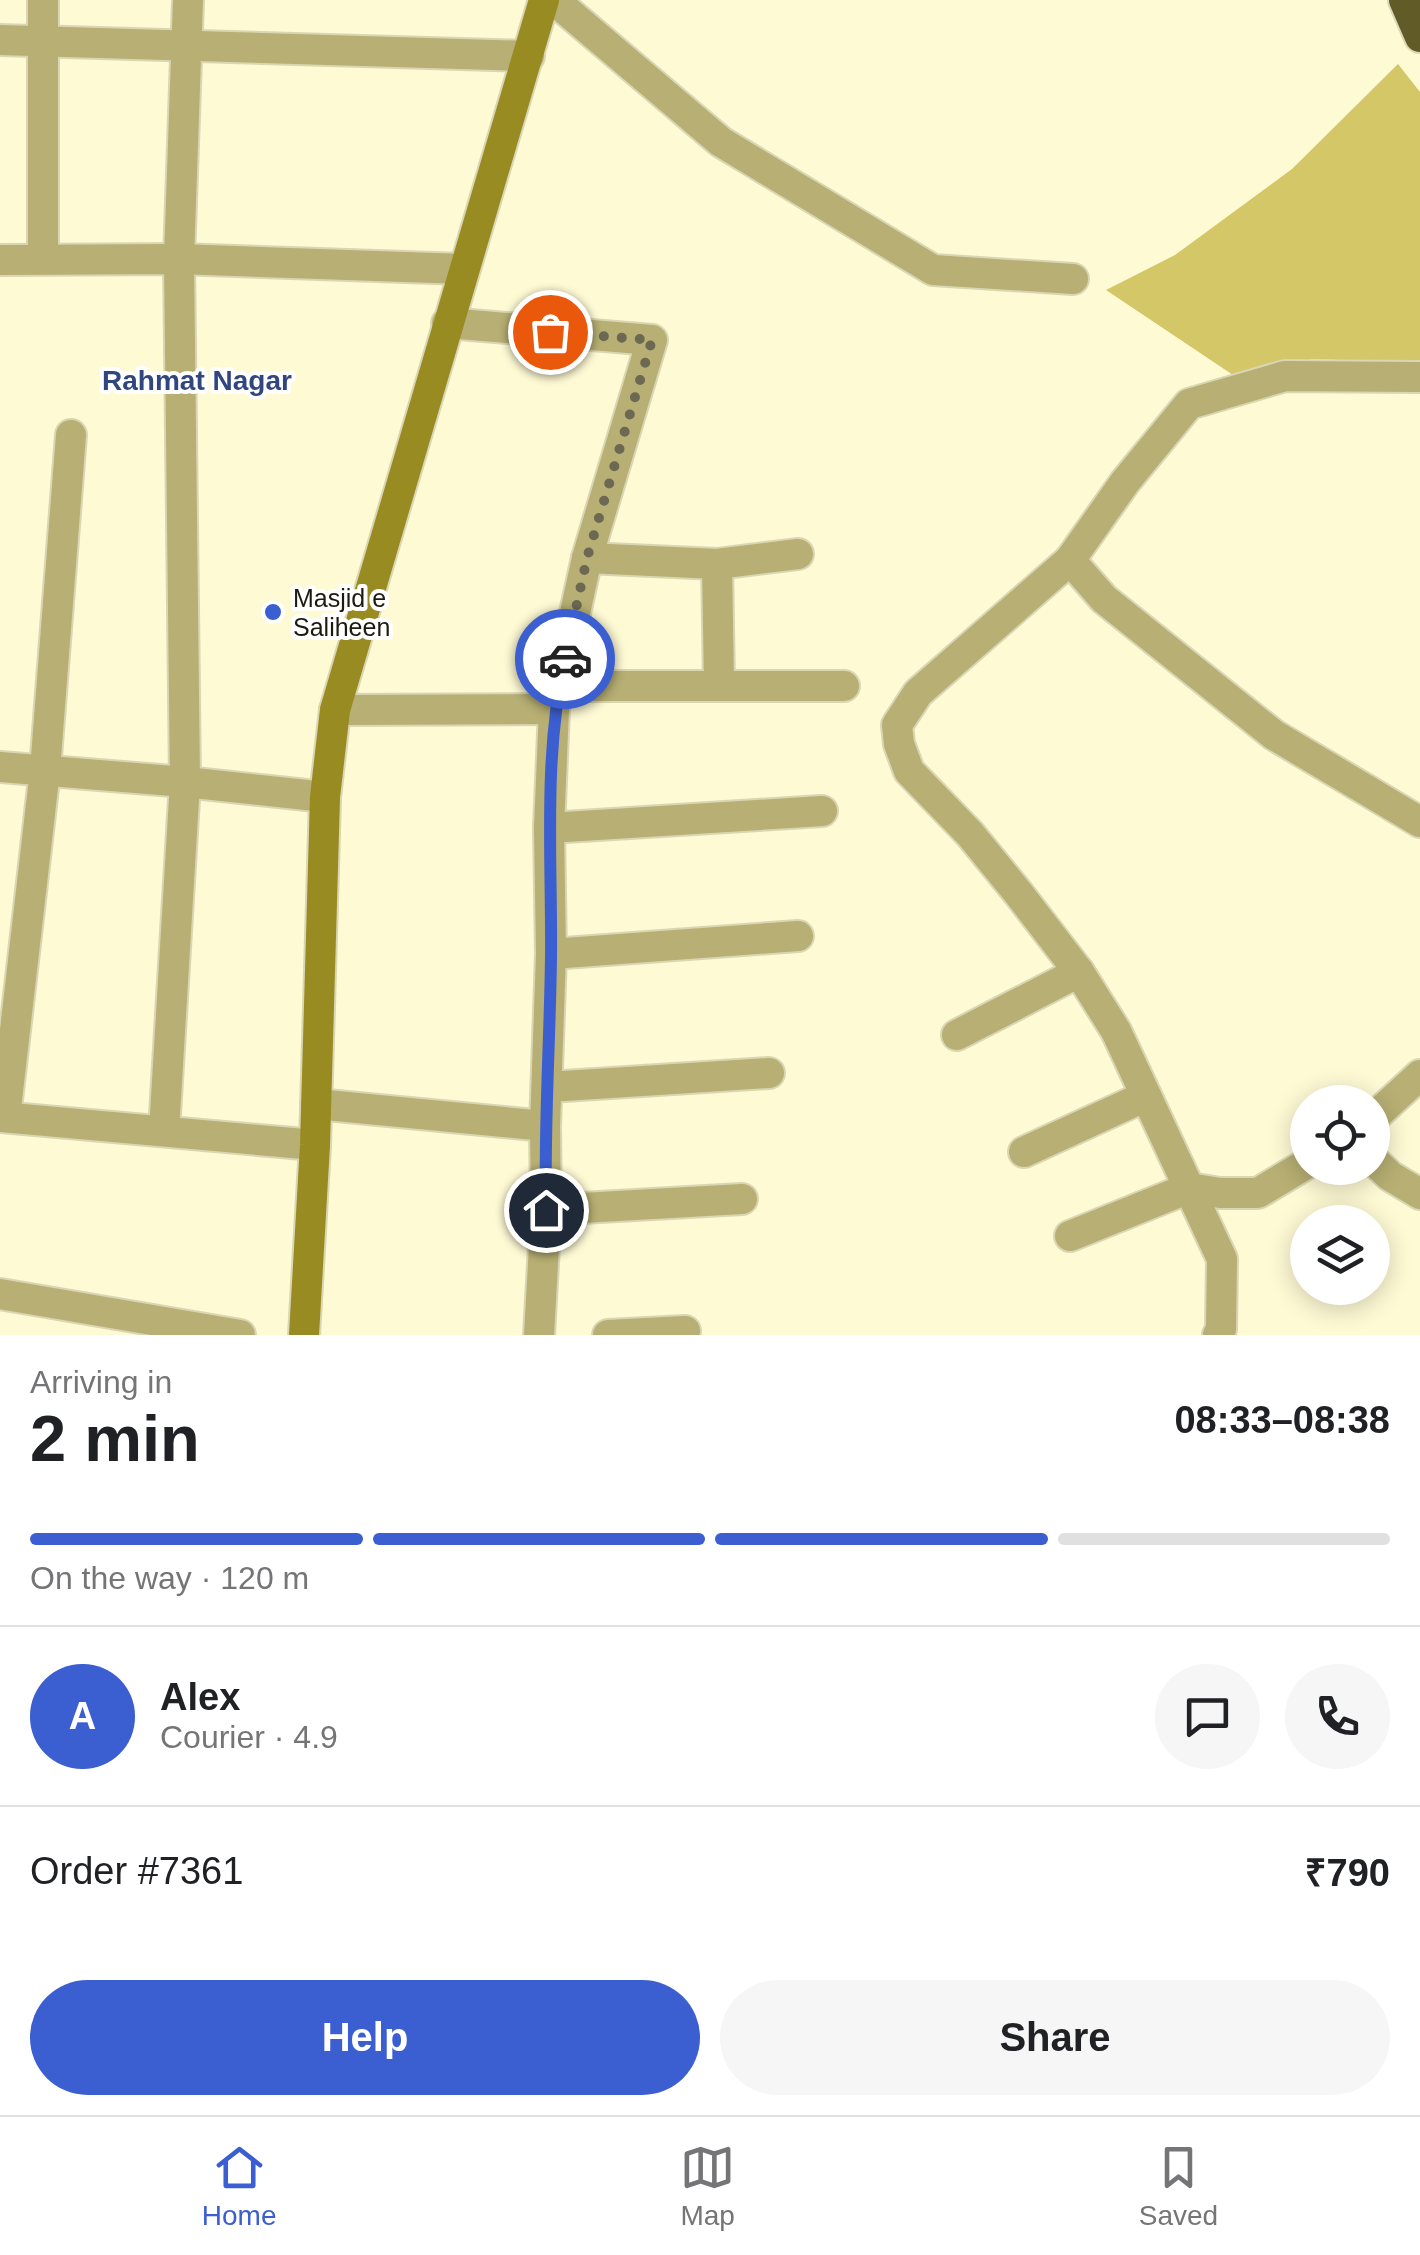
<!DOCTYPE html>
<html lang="en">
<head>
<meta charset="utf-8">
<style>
	body { margin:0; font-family:Helvetica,sans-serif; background:#f6f6f6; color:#202124; height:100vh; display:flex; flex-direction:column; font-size:38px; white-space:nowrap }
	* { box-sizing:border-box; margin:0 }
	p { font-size:32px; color:#757577 }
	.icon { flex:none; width:55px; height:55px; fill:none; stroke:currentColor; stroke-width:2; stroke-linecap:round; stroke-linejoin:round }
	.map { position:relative; height:1335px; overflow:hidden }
	.side { display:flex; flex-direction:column; background:#fff; flex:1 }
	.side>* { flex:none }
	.fabs { position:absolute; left:1290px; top:1085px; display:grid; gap:20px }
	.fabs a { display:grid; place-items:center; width:100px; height:100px; border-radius:50%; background:#fff; box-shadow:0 5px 25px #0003; font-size:50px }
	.pin { position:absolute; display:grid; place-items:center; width:85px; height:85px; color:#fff; margin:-42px; border:5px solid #fff; border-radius:50%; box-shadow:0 2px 10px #0007 }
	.courier { position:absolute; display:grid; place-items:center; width:100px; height:100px; margin:-50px; border:8px solid #3b5ed0; border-radius:50%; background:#fff; color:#222; box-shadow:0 2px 12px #0007 }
	.head em { font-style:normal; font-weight:600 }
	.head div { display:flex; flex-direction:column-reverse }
	.head { display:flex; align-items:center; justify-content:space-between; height:170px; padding:0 30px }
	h1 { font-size:65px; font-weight:600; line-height:75px }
	.bar { display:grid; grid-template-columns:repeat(4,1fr); gap:15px 10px; align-content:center; height:120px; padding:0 30px }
	.bar i { height:12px; border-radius:8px; background:#e0e0e0 }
	.bar .current { background:#3b5ed0 }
	.bar p { grid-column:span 4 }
	.line { display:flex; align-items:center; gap:25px; padding:0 30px; border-top:2px solid #e0e0e0 }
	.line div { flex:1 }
	.round { display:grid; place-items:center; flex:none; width:105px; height:105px; border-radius:52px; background:#f6f6f6 }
	.cta { display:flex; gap:20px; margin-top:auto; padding:20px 30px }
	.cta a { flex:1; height:115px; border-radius:60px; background:#3b5ed0; color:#fff; font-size:40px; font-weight:600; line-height:115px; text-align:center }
	.cta a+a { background:#f6f6f6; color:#202124 }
	.tab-bar { display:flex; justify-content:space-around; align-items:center; height:140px; border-top:2px solid #e0e0e0; background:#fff; font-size:28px; color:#757577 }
	.tab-bar a { display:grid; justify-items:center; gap:5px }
	.tab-bar .current { color:#3b5ed0 }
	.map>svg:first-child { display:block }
</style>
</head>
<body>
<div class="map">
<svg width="1420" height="1335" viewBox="0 0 1420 1335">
	<rect width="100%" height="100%" fill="#fefad4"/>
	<polygon fill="#d3c768" points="1398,64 1420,92 1420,363 1312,359 1239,379 1106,290 1175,255 1292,169"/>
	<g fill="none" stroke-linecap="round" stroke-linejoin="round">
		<g stroke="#dad6b4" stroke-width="34">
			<g id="street">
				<polyline points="43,0 43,258"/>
				<polyline points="554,0 721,142 933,270 1073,279"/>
				<polyline points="0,40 529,56"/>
				<polyline points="0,260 179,259 463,269"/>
				<polyline points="447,323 652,340 587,558 554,709 549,828 551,954 545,1126 546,1210 539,1335"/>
				<polyline points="1420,377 1285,376 1189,404 1125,482 1070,560 1104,599 1274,735 1420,822"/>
				<polyline points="587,558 717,564 798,554"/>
				<polyline points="1070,560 918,693 897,725 899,744 909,771 970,834 1019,894 1079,972 1116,1031 1222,1259 1221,1329 1218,1335"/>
				<polyline points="717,564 719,684"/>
				<polyline points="559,686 844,686"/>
				<polyline points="335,710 554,709"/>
				<polyline points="0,767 185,782 325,797"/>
				<polyline points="549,828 822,811"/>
				<polyline points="551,954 798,936"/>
				<polyline points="957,1035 1079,972"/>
				<polyline points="548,1087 769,1073"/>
				<polyline points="316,1104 545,1126"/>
				<polyline points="0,1117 315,1145"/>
				<polyline points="5,1117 45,770 71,435"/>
				<polyline points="1372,1119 1420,1075"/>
				<polyline points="164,1131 185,782 179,259 188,0"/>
				<polyline points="1024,1152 1146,1096"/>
				<polyline points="1372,1159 1390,1176 1420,1194"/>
				<polyline points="546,1210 742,1199"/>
				<polyline points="1070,1236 1189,1188 1220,1193 1258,1193 1308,1163"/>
				<polyline points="0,1294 240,1335"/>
				<polyline points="608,1335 685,1331"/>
			</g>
		</g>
		<g stroke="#dad6b4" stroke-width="34">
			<polyline id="secondary" points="304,1335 315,1145 325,797 335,710 544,0"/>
		</g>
		<g stroke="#dad6b4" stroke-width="34">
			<polyline id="highway" points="1404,0 1420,37"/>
		</g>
		<use href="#street" stroke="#b7af73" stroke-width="30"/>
		<use href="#secondary" stroke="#988b21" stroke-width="30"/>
		<use href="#highway" stroke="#615b28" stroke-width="30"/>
	</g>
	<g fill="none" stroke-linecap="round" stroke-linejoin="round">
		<polyline stroke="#6c6953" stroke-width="10" stroke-dasharray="0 18" points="550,332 652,340 587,558 565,659"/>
		<path stroke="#3b5ed0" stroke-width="12" d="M546,1210c-2,-85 4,-169 5,-253 1,-100 -8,-200 14,-298"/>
	</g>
	<circle fill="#3b5ed0" stroke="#fff" stroke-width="4" cx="273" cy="612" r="10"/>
	<g text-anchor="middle" stroke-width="8" stroke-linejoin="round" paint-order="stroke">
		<g font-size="25" fill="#1d1b0e" stroke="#fff" text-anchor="start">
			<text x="293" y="607">Masjid e<tspan x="293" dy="29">Saliheen</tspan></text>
		</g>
		<g font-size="28" font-weight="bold" fill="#31467f" stroke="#fff">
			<text x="197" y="390">Rahmat Nagar</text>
		</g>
	</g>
</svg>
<div class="fabs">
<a><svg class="icon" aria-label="locate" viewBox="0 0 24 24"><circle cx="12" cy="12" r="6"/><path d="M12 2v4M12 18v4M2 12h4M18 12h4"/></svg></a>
<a><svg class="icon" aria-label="layers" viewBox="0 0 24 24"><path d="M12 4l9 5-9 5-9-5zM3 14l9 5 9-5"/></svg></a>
</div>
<div class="pin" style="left:550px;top:332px;background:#ea580c"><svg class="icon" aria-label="bag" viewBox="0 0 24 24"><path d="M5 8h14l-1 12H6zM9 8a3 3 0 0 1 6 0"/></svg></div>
<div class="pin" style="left:546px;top:1210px;background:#1f2937"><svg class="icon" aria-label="home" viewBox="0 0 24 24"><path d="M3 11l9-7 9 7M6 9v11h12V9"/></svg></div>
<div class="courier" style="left:565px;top:659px"><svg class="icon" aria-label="car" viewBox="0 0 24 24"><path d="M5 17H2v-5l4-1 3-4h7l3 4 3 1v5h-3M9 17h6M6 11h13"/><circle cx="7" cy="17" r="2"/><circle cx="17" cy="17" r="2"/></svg></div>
</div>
<section class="side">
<div class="head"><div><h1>2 min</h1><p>Arriving in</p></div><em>08:33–08:38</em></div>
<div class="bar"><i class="current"></i><i class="current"></i><i class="current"></i><i></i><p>On the way · 120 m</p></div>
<div class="line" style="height:180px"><b class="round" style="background:#3b5ed0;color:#fff">A</b><div><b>Alex</b><p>Courier · 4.9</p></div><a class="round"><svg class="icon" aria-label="chat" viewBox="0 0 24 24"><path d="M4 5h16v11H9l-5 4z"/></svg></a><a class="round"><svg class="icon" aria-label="phone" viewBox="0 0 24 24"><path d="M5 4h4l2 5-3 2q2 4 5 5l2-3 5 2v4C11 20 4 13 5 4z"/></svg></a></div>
<div class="line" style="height:130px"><div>Order #7361</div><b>₹790</b></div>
<div class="cta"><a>Help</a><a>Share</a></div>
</section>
<nav class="tab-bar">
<a class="current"><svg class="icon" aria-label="home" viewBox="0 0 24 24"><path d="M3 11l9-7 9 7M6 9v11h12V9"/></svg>Home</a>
<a><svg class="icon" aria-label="map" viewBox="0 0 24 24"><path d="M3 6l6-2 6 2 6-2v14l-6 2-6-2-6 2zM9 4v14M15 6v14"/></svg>Map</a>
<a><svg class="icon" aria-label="saved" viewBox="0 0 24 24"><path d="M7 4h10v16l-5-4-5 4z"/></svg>Saved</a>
</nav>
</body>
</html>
